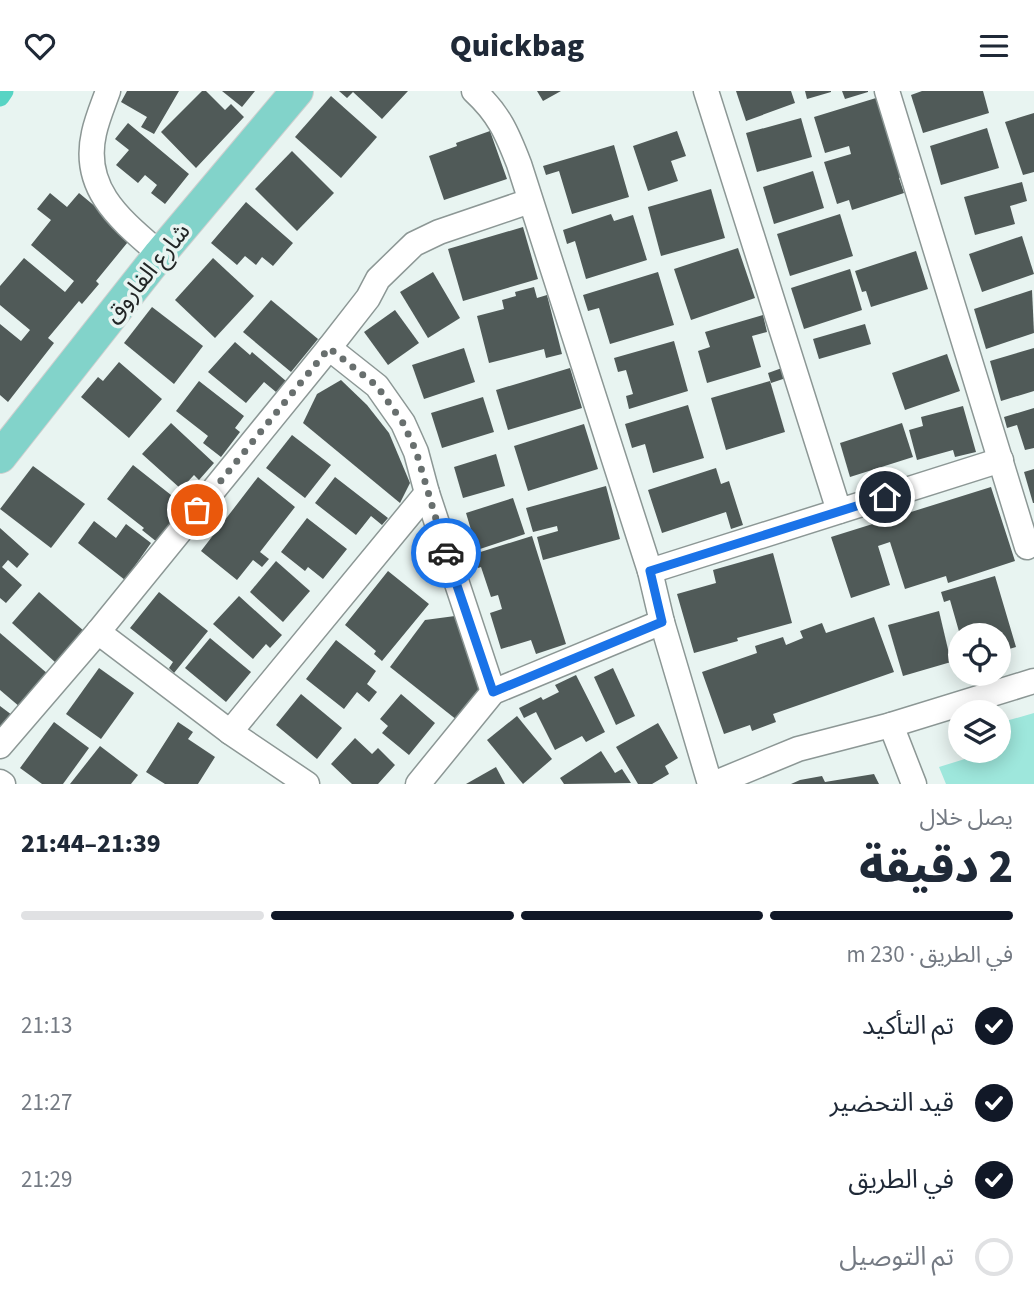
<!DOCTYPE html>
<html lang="ar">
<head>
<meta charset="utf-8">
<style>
	body { margin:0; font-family:"Source Sans 3","Noto Sans Arabic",sans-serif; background:#f2f2f3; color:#1f2937; direction:rtl; height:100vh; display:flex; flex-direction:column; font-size:26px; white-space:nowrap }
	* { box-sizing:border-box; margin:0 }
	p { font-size:23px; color:#747a83 }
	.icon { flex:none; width:38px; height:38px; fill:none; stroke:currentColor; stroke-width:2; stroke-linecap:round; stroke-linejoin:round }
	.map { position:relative; height:693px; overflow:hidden; direction:ltr }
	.sheet { display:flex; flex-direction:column; background:#fff; flex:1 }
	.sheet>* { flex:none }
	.tools { position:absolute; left:948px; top:532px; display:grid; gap:14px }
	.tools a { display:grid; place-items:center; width:63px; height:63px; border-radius:50%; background:#fff; box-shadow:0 4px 18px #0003; font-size:35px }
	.pin { position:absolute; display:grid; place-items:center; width:60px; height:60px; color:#fff; margin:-30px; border:4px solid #fff; border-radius:50%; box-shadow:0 2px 7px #0007 }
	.courier { position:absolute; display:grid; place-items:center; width:70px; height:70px; margin:-35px; border:5px solid #1a73e8; border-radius:50%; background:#fff; color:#222; box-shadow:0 2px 9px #0007 }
	.summary em { font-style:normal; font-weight:800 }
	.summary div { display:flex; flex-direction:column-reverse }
	.summary { display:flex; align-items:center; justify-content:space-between; height:119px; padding:0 21px }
	h1 { font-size:46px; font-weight:800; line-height:52px }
	.bar { display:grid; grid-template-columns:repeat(4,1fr); gap:10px 7px; align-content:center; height:84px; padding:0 21px }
	.bar i { height:9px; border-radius:5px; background:#e0e1e3 }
	.bar .selected { background:#111827 }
	.bar p { grid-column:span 4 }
	ol { padding:0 21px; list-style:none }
	li { display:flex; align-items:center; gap:21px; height:77px }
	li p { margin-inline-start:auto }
	li .icon { padding:7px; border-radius:50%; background:#111827; color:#fff; stroke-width:4 }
	li:last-child { color:#747a83 }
	li i { width:38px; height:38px; border:4px solid #e0e1e3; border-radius:50% }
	header { display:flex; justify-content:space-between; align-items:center; height:91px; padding:0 21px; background:#fff; font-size:32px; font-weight:800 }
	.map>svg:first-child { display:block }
</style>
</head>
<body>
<header><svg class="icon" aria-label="menu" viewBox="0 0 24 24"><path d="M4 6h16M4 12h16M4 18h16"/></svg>Quickbag<svg class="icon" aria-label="heart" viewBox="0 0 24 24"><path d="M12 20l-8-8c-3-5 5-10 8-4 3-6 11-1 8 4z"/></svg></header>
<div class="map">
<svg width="1034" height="693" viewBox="0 0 1034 693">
	<rect width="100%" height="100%" fill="#e8f4f1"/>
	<polygon fill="#9ee7dc" points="1034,622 1034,693 946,693 939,676 981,663 980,660 999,660 999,632"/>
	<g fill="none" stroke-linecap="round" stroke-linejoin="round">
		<polyline stroke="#57d4c4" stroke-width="19" points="0,6 4,0"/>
	</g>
	<g fill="#505a58">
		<polygon points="127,0 179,0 154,43 141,36 147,26 121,11"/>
		<polygon points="202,0 206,0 225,19 231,13 244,26 196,77 161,41"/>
		<polygon points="222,0 255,0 242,16"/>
		<polygon points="339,0 408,0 382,28 353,1 347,7"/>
		<polygon points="537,0 561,0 543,10"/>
		<polygon points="736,0 791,0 795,12 746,30"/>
		<polygon points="805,0 831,0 831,1 807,8"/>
		<polygon points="842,0 868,0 868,1 845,8"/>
		<polygon points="922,0 983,0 989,22 923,42 911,4"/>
		<polygon points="331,5 377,46 341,87 295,46"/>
		<polygon points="876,7 901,86 899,87 904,102 852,119 849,109 837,113 824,71 851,63 849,55 825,62 814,26"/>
		<polygon points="1034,22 1034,81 1023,84 1005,31"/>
		<polygon points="801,27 812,66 757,81 746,42"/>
		<polygon points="128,32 189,83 165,113 151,102 157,94 145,84 138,92 116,74 129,59 115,48"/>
		<polygon points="987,37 999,77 941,94 930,55"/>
		<polygon points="490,40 507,88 444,109 429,65 457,55 456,52"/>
		<polygon points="677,40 686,65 671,70 678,90 648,100 633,55"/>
		<polygon points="614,54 629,106 572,123 559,80 546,84 543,75"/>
		<polygon points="292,60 334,102 297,140 255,98"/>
		<polygon points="813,80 824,117 774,133 763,96"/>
		<polygon points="1022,91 1027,110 1010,115 1015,133 975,144 964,106"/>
		<polygon points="711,98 725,147 661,165 648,116"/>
		<polygon points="50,102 67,116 79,102 132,146 96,190 99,193 82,213 79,210 48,247 54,252 8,311 0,304 0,233 21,250 30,239 0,214 0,195 24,167 65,201 74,190 31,154 51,129 37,118"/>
		<polygon points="246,111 293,152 273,175 262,166 256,174 245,165 237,174 211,152"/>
		<polygon points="611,123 614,130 633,124 647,169 586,188 575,150 567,153 563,139"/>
		<polygon points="840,123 853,165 790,185 777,143"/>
		<polygon points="523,136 538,188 463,210 448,158"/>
		<polygon points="1022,145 1034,183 982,201 969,163"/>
		<polygon points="738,157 755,207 691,229 674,178"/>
		<polygon points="916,160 928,198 871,216 866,200 862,201 855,180"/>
		<polygon points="213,167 254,205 215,247 175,209"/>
		<polygon points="850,178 862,219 804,238 791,197"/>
		<polygon points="433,181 460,227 428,247 400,201"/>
		<polygon points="658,181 674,234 610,253 599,217 588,220 583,204"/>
		<polygon points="534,196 537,207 547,204 562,263 546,267 544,258 489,272 477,225 504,218 502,209 516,205 515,201"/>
		<polygon points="1032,199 1034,242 986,258 974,218"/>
		<polygon points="271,209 318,248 291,281 243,241"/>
		<polygon points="152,216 203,255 174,293 124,252"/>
		<polygon points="395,219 419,252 388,274 364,241"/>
		<polygon points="763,224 767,241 752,245 761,276 707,292 698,260 710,256 705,241"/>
		<polygon points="865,233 871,253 819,268 813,248"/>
		<polygon points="674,250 688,300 629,318 626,305 633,303 626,279 618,281 614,267"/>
		<polygon points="235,251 250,264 252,261 286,290 276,301 264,291 246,312 208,281"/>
		<polygon points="464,257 475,291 424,308 412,274"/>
		<polygon points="1034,257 1034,300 1001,310 990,270"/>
		<polygon points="947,263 960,300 905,319 892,282"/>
		<polygon points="119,271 162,308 129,347 81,306 98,286 103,290"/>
		<polygon points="570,277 582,317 508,339 496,299"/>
		<polygon points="782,277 786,287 771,292 768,282"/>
		<polygon points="341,289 367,314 389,342 410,392 400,412 303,332 317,303"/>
		<polygon points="199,290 244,325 235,337 240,341 221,366 203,352 208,345 176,320"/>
		<polygon points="770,290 785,341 726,359 711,307"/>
		<polygon points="483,306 494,341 442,357 431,322"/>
		<polygon points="688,314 704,367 653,382 645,353 632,357 625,333"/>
		<polygon points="963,315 976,361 955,366 953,359 917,369 909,339 923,335 921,326"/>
		<polygon points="1034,317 1034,357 1025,359 1017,334 1007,337 1004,326"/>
		<polygon points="171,332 214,372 199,389 194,384 181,398 142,363"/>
		<polygon points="902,332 913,366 850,386 840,352"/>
		<polygon points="584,333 598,378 528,400 514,355"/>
		<polygon points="292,344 331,374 305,407 266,377"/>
		<polygon points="496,363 505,395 463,407 454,376"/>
		<polygon points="133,374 185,415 157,451 142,439 144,437 107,408"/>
		<polygon points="33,375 85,413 51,457 0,418"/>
		<polygon points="716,377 721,393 729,390 743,434 731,438 726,421 662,442 648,399"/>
		<polygon points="1034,378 1034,412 1033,412 1024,381"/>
		<polygon points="258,386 295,416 260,461 269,468 262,476 253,469 237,489 201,460"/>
		<polygon points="335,386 388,427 382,434 371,425 356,444 315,412"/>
		<polygon points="606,395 620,448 543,469 537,446 558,440 557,435 533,441 526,417"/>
		<polygon points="991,396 1015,470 948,492 946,485 905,498 890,451 878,455 890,494 851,507 831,446"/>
		<polygon points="513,407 525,443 477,459 466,422"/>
		<polygon points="307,427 347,458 323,488 308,476 305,480 281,461"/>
		<polygon points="94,430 116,447 126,433 151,452 125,489 78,452"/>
		<polygon points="0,437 29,463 17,477 8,469 2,476 22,494 6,512 0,507"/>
		<polygon points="532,445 566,553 536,563 531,549 501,558 490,522 502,518 498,504 491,506 481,476 478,477 474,463"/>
		<polygon points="773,462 792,532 737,547 738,550 694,562 677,503 716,492 713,479"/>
		<polygon points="276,470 310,500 283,531 250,501"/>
		<polygon points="388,480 429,513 382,570 374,563 376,560 345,534"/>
		<polygon points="995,485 1016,556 999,561 999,544 960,544 950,509 944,511 941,501"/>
		<polygon points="39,501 84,540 56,572 12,532"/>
		<polygon points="159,501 208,540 174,582 169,577 173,571 130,537"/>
		<polygon points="239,505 282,544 270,557 266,553 253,568 213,533"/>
		<polygon points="939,520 951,571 903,585 888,534"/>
		<polygon points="455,525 483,604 462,633 390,576 425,529"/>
		<polygon points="874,526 894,581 773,623 776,631 752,640 750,634 724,643 702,581 757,562 755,555 783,546 786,554 803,547 800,540 822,532 826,542"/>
		<polygon points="0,542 48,583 20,616 0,599"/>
		<polygon points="210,547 251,581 226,611 185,577"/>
		<polygon points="336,549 376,580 367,593 377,601 369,611 357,601 344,618 306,588"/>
		<polygon points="99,577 134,602 101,648 66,623"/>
		<polygon points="613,577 635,625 616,634 594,586"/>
		<polygon points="576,584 605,641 586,651 582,645 555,659 536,621 524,627 519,617 541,606 543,609 559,601 555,594"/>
		<polygon points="301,603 342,637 317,668 276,634"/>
		<polygon points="401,603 435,632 409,664 382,642 388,635 380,628"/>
		<polygon points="0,615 12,624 0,639"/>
		<polygon points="517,625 552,668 523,693 487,649"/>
		<polygon points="54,631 89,657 63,693 42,693 20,677"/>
		<polygon points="178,631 193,641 188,648 215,666 198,693 165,693 146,681"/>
		<polygon points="658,632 678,667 665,675 669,683 652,693 638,693 616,656"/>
		<polygon points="355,647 372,663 378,657 395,674 378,693 352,693 331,673"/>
		<polygon points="100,655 138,684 131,693 70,693"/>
		<polygon points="601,660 615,682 622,678 631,692 564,693 560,687"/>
		<polygon points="496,676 505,693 466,693"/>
		<polygon points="874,683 879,693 791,693 800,689 822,685 825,691"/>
	</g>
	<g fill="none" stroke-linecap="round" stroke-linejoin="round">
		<g stroke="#8c9795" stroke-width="27">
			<g id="minor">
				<path d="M108,0c-5,14 -11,28 -14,42 -13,57 28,88 66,121"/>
				<path d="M474,0c25,23 33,42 45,73l131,407 12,51 48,162"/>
				<polyline points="706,0 839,420"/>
				<polyline points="887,0 1027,456"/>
				<polyline points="329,257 377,295 403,332 416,361 427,402 493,601"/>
				<polyline points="650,480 1001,369"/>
				<polyline points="98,541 230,641 307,693"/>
				<polyline points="891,634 914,693"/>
				<polyline points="230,641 427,402"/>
				<polyline points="0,655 98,541 329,257 368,207 378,188 414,153 439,141 530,110"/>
				<polyline points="0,691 3,693"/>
				<polyline points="418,693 493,601 662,531"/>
				<polyline points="713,693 798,658 891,634 1034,590"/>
			</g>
		</g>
		<g stroke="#cfcfcf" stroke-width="34">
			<polyline id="major" points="0,366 160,163 297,0"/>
		</g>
		<use href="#minor" stroke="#fff" stroke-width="24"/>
		<use href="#major" stroke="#82d3ca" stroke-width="32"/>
	</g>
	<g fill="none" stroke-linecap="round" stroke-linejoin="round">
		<polyline stroke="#686f6e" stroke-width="7" stroke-dasharray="0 12.6" points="197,419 329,257 377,295 403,332 416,360 446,462"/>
		<polyline stroke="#1a73e8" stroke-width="9" points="446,462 493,601 662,531 650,480 885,406"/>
	</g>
	<g text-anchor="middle" stroke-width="7" stroke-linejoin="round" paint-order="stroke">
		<g font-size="24" fill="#232727" stroke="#e8f4f1">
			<text transform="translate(147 182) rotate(-51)" y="8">شارع الفاروق</text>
		</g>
	</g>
</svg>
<div class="tools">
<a><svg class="icon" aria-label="locate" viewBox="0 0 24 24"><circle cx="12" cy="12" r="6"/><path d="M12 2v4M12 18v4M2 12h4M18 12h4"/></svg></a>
<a><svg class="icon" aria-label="layers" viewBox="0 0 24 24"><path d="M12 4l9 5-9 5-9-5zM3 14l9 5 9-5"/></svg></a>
</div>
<div class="pin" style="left:197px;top:419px;background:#ea580c"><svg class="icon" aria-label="bag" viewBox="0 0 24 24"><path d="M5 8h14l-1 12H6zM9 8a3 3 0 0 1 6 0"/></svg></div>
<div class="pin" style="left:885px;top:406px;background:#1f2937"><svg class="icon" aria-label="home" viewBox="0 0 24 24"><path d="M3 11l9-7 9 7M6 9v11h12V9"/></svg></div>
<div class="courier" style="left:446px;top:462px"><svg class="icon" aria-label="car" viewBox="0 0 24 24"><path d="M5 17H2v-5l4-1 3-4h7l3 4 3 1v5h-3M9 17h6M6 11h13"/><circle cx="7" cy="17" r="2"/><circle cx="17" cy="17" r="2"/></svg></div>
</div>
<section class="sheet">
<div class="summary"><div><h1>2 دقيقة</h1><p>يصل خلال</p></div><em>21:39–21:44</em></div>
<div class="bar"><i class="selected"></i><i class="selected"></i><i class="selected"></i><i></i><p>في الطريق · 230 m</p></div>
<ol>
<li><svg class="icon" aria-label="check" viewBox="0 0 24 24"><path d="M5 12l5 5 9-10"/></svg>تم التأكيد<p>21:13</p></li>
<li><svg class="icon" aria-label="check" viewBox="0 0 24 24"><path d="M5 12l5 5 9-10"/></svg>قيد التحضير<p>21:27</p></li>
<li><svg class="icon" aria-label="check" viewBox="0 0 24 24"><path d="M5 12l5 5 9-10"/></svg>في الطريق<p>21:29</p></li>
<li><i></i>تم التوصيل</li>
</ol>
</section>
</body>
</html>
